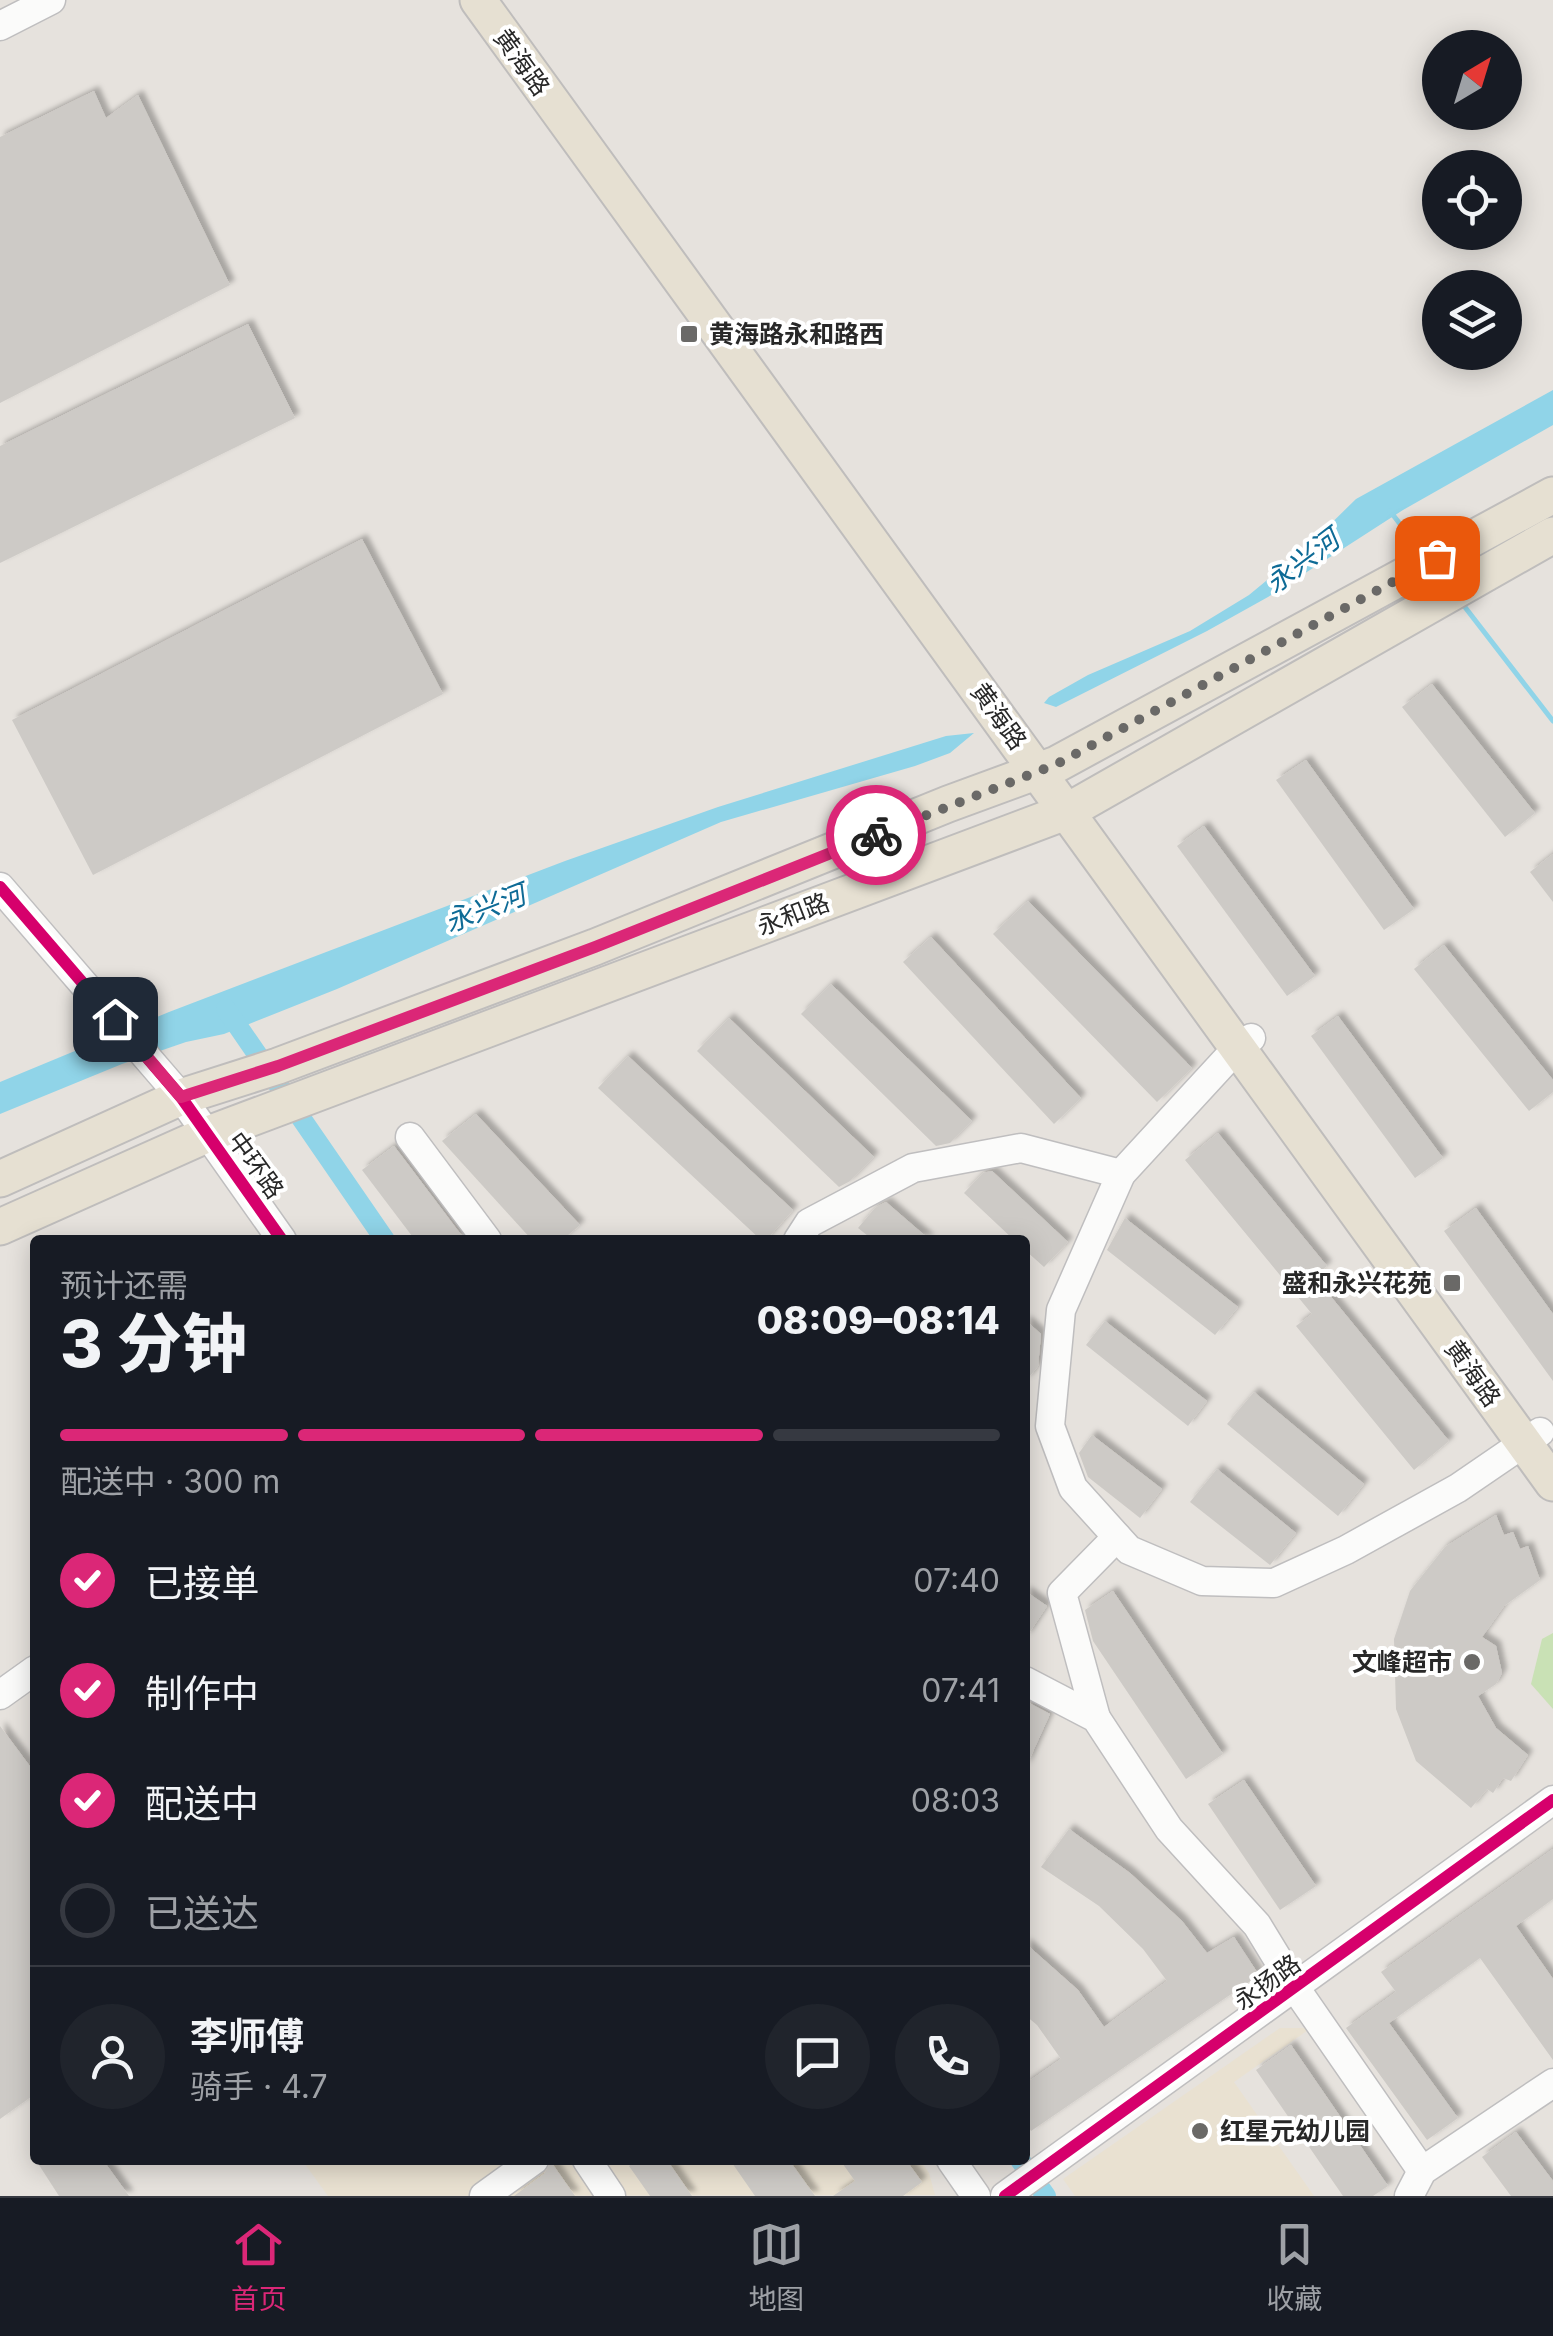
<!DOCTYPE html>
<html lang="zh">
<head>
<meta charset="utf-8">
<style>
	body { margin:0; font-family:Inter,"Noto Sans SC",sans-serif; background:#20242c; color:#f1f3f6; height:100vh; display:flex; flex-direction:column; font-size:38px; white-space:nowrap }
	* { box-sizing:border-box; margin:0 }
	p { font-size:32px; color:#9ea1a6 }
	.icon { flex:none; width:55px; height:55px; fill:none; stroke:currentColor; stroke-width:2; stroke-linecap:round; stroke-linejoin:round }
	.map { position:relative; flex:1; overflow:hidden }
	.details { position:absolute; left:30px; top:1235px; width:1000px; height:930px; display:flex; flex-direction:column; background:#171b24; border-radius:10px; box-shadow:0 5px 25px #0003 }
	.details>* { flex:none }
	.needle { width:65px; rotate:38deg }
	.buttons { position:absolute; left:1422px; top:30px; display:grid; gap:20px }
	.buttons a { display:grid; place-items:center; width:100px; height:100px; border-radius:50%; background:#171b24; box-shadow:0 5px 25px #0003; font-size:50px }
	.pin { position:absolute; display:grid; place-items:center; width:85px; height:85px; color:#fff; margin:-42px; border-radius:20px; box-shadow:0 5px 15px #0006 }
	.courier { position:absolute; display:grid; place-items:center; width:100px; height:100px; margin:-50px; border:8px solid #db2777; border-radius:50%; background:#fff; color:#222; box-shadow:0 2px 12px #0007 }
	.headline em { font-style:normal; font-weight:800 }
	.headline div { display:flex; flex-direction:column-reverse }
	.headline { display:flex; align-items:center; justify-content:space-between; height:170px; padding:0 30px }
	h1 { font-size:65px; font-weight:800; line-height:75px }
	.bar { display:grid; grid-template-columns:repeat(4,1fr); gap:15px 10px; align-content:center; height:120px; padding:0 30px }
	.bar i { height:12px; border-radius:8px; background:#363941 }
	.bar .on { background:#db2777 }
	.bar p { grid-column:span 4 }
	.line { display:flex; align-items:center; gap:25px; padding:0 30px; border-top:2px solid #363941 }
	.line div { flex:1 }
	.round { display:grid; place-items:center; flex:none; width:105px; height:105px; border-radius:52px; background:#20242c }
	ol { padding:0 30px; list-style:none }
	li { display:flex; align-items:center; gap:30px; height:110px }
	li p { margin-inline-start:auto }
	li .icon { padding:10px; border-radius:50%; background:#db2777; color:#fff; stroke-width:4 }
	li:last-child { color:#9ea1a6 }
	li i { width:55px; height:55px; border:5px solid #363941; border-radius:50% }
	.tabs { display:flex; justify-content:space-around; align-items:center; height:140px; border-top:2px solid #363941; background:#171b24; font-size:28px; color:#9ea1a6 }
	.tabs a { display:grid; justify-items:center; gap:5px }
	.tabs .on { color:#db2777 }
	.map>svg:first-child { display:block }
</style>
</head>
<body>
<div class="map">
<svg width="1553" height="2196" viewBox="0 0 1553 2196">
	<defs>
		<filter id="shadow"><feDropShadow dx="5" dy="-5" stdDeviation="2.5" flood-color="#0004"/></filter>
	</defs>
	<rect width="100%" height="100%" fill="#e6e2dd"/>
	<g fill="#e9e1d1">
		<polygon points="1280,2028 1311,2028 1234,2082 1314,2196 1075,2196 1063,2179"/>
		<polygon points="302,2160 920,2160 929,2173 935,2195 328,2196"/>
	</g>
	<polygon fill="#c9e1b5" points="1553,1633 1553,1709 1531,1684 1542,1639"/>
	<g fill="#90d4e8">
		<polygon points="1553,390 1553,425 1403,510 1268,597 1207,631 1056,707 1044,703 1049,697 1088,675 1190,631 1249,595 1306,548 1356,499"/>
		<polygon points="974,733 950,753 915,766 721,822 337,989 224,1034 186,1042 122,1064 0,1114 0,1082 169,1012 565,861 718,807 946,736"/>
	</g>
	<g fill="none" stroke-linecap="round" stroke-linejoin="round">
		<g stroke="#90d4e8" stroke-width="5">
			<polyline points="1390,511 1420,550"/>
			<polyline points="1461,602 1553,721"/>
		</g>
		<g stroke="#90d4e8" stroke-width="20">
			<polyline points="226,1009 385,1240"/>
			<polyline points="1020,2160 1046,2196"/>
		</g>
	</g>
	<g fill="#cdcac6" filter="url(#shadow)">
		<polygon points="94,91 106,118 138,95 230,285 0,403 0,137"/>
		<polygon points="248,324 295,418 0,563 0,446"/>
		<polygon points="362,539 443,694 93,875 12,720"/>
		<polygon points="1432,684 1535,813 1505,837 1402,707"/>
		<polygon points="1306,760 1414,909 1384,930 1276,780"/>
		<polygon points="1204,826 1315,976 1287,996 1177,846"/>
		<polygon points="1553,854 1553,902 1530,872"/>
		<polygon points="1028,901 1192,1068 1157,1102 993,934"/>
		<polygon points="931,937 1081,1098 1054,1124 903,962"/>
		<polygon points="1444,945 1553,1080 1553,1092 1529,1111 1414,969"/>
		<polygon points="831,984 972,1121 950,1143 936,1146 801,1014"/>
		<polygon points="1338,1016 1443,1158 1415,1178 1311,1036"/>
		<polygon points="729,1018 874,1157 850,1181 839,1187 697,1051"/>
		<polygon points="628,1056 793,1210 766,1240 761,1240 598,1088"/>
		<polygon points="476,1114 580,1225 562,1240 532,1240 442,1141"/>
		<polygon points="1218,1133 1327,1266 1314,1276 1449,1441 1414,1470 1296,1326 1312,1314 1185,1160"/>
		<polygon points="394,1146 410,1167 465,1240 415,1240 362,1170"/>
		<polygon points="992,1171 1068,1242 1044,1267 1025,1250 1025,1240 1014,1240 964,1193 983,1173"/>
		<polygon points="886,1202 930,1240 873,1240 858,1228 875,1208"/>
		<polygon points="1476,1208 1553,1314 1553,1381 1444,1231"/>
		<polygon points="1125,1218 1238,1307 1215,1335 1107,1250"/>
		<polygon points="1025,1320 1041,1334 1038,1366 1025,1382"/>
		<polygon points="1105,1321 1207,1401 1188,1426 1086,1345"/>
		<polygon points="1254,1392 1364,1484 1338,1516 1227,1424"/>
		<polygon points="1092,1435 1162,1489 1140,1518 1088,1477 1079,1453"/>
		<polygon points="1217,1469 1296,1533 1270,1565 1190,1502"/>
		<polygon points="1496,1515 1504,1535 1513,1532 1520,1549 1528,1546 1540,1580 1504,1606 1482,1637 1496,1646 1502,1673 1496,1684 1478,1696 1496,1728 1528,1755 1511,1781 1503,1778 1493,1793 1487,1789 1471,1808 1416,1761 1396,1709 1394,1639 1410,1591 1445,1547"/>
		<polygon points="1025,1591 1047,1606 1025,1639"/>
		<polygon points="1113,1591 1223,1754 1186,1779 1093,1641 1085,1610"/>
		<polygon points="1025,1701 1050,1714 1025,1769"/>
		<polygon points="0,1726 35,1773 35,2094 0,2119"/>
		<polygon points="1244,1780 1316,1886 1280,1910 1208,1804"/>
		<polygon points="1069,1829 1130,1873 1182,1921 1207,1953 1234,1937 1259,1975 1031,2131 1025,2121 1025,2084 1061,2059 1037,2025 1025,2015 1025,1943 1078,1990 1104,2027 1167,1981 1143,1949 1099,1906 1041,1867"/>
		<polygon points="1553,1849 1553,1899 1516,1926 1553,1979 1553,2060 1480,1958 1389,2023 1458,2118 1427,2140 1346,2028 1396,1992 1381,1972"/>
		<polygon points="1291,2045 1388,2186 1373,2196 1343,2196 1256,2070"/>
		<polygon points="1516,2132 1553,2181 1553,2196 1511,2196 1482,2157"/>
		<polygon points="46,2160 103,2160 129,2196 59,2196 39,2165"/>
		<polygon points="637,2160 667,2160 692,2196 650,2196 629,2166"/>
		<polygon points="730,2160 789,2160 815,2196 755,2196"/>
		<polygon points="840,2160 906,2160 922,2182 903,2196 833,2196 855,2181"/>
		<polygon points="551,2162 575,2196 514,2196 544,2174"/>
	</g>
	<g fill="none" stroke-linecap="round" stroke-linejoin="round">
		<g stroke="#bfbebf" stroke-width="31">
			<g id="minor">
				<polyline points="0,26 51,0"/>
				<polyline points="0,887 181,1097 282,1240"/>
				<polyline points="1251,1038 1238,1047 1121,1174 1061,1310 1050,1426 1073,1488 1129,1550 1202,1581 1274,1583 1346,1550 1458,1488 1540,1432"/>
				<polyline points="410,1137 487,1240"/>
				<polyline points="798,1240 809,1223 913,1168 1021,1148 1121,1174"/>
				<polyline points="1025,1681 1096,1718 1169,1829 1257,1925 1296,1989 1422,2171"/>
				<polyline points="0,1695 35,1670"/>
				<polyline points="1096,1718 1062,1593 1117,1537"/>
				<polyline points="587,2160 611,2196"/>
				<polyline points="951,2160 976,2196"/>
				<polyline points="484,2196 534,2160"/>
				<polyline points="1005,2196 1553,1800"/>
				<polyline points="1409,2196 1422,2171 1553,2083"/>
			</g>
		</g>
		<g stroke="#bfbdbc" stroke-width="39">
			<g id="major">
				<polyline points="478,0 1553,1483"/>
				<polyline points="0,1179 181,1097 278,1066 595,947 948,804 1057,764 1553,495"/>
				<polyline points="0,1227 206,1135 1068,811 1553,535"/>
			</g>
		</g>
		<use href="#minor" stroke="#fbfbfa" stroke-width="28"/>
		<use href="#major" stroke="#e6e0d2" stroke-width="35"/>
		<g stroke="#fff" stroke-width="19">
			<g id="cycleway">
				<polyline points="0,887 181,1097 282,1240"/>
				<polyline points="1005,2196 1553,1800"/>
			</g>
		</g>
		<use href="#cycleway" stroke="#d6006c" stroke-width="12"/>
	</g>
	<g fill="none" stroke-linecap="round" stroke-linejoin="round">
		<polyline stroke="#6a6967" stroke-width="10" stroke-dasharray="0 18" points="876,835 1057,764 1437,558"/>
		<polyline stroke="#db2777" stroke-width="12" points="115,1019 181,1097 278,1066 595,947 876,835"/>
	</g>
	<g fill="#6a6967" stroke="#fff" stroke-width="4">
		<rect x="679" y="324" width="20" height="20" rx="5"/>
		<rect x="1442" y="1273" width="20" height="20" rx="5"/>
		<circle cx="1472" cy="1662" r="10"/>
		<circle cx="1200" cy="2131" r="10"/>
	</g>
	<g text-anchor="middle" stroke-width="8" stroke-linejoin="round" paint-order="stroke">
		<g font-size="25" fill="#282828" stroke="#fff">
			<text transform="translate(522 62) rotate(54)" y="9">黄海路</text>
			<text transform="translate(999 716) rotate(54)" y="9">黄海路</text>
			<text transform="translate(793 914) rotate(-21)" y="9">永和路</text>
			<text transform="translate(256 1165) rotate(54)" y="9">中环路</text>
			<text transform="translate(1473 1373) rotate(54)" y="9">黄海路</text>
			<text transform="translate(1267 1982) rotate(-36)" y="9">永扬路</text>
		</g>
		<g font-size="25" font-weight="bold" fill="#282828" stroke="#fff" text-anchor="start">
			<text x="709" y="343">黄海路永和路西</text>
			<text x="1432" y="1292" text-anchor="end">盛和永兴花苑</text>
			<text x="1452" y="1671" text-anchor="end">文峰超市</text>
			<text x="1220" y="2140">红星元幼儿园</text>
		</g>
		<g font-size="28" font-style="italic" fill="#0e6b96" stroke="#fff">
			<text transform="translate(1302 561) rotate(-37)" y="10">永兴河</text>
			<text transform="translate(485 908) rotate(-21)" y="10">永兴河</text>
		</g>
	</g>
</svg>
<div class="buttons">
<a><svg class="needle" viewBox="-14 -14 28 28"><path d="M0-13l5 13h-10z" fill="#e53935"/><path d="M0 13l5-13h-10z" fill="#9ea1a6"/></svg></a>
<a><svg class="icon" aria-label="locate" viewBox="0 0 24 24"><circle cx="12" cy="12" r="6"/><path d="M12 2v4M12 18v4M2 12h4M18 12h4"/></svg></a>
<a><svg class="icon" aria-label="layers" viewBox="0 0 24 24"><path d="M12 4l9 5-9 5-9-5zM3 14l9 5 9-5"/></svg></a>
</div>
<div class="pin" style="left:1437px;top:558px;background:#ea580c"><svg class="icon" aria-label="bag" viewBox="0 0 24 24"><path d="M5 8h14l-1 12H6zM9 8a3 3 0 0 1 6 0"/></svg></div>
<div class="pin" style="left:115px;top:1019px;background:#1f2937"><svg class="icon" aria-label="home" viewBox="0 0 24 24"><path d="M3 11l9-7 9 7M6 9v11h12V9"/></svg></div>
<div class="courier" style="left:876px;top:835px"><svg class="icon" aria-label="bike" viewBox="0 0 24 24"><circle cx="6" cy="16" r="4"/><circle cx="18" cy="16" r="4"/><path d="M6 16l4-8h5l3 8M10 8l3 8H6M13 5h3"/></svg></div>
<section class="details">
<div class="headline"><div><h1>3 分钟</h1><p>预计还需</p></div><em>08:09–08:14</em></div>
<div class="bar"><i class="on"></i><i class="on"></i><i class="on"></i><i></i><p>配送中 · 300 m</p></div>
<ol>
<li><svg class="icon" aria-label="check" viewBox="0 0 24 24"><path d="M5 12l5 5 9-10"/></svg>已接单<p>07:40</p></li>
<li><svg class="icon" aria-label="check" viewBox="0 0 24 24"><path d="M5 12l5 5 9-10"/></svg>制作中<p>07:41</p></li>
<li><svg class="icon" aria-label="check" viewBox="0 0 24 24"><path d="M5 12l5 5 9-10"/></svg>配送中<p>08:03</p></li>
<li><i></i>已送达</li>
</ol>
<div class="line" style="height:180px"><a class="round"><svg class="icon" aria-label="person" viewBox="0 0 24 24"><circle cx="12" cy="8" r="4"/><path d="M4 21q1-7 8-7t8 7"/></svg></a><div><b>李师傅</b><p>骑手 · 4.7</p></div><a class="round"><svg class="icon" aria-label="chat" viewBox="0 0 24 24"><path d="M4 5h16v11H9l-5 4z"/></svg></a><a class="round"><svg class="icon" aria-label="phone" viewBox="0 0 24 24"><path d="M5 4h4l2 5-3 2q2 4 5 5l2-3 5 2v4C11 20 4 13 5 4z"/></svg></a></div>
</section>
</div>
<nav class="tabs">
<a class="on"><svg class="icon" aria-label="home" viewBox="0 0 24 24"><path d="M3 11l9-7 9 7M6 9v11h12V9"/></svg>首页</a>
<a><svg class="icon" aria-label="map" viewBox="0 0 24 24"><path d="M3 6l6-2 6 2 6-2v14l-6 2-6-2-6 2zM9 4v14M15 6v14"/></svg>地图</a>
<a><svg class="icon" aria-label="saved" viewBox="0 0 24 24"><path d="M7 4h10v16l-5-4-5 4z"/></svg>收藏</a>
</nav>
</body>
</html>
